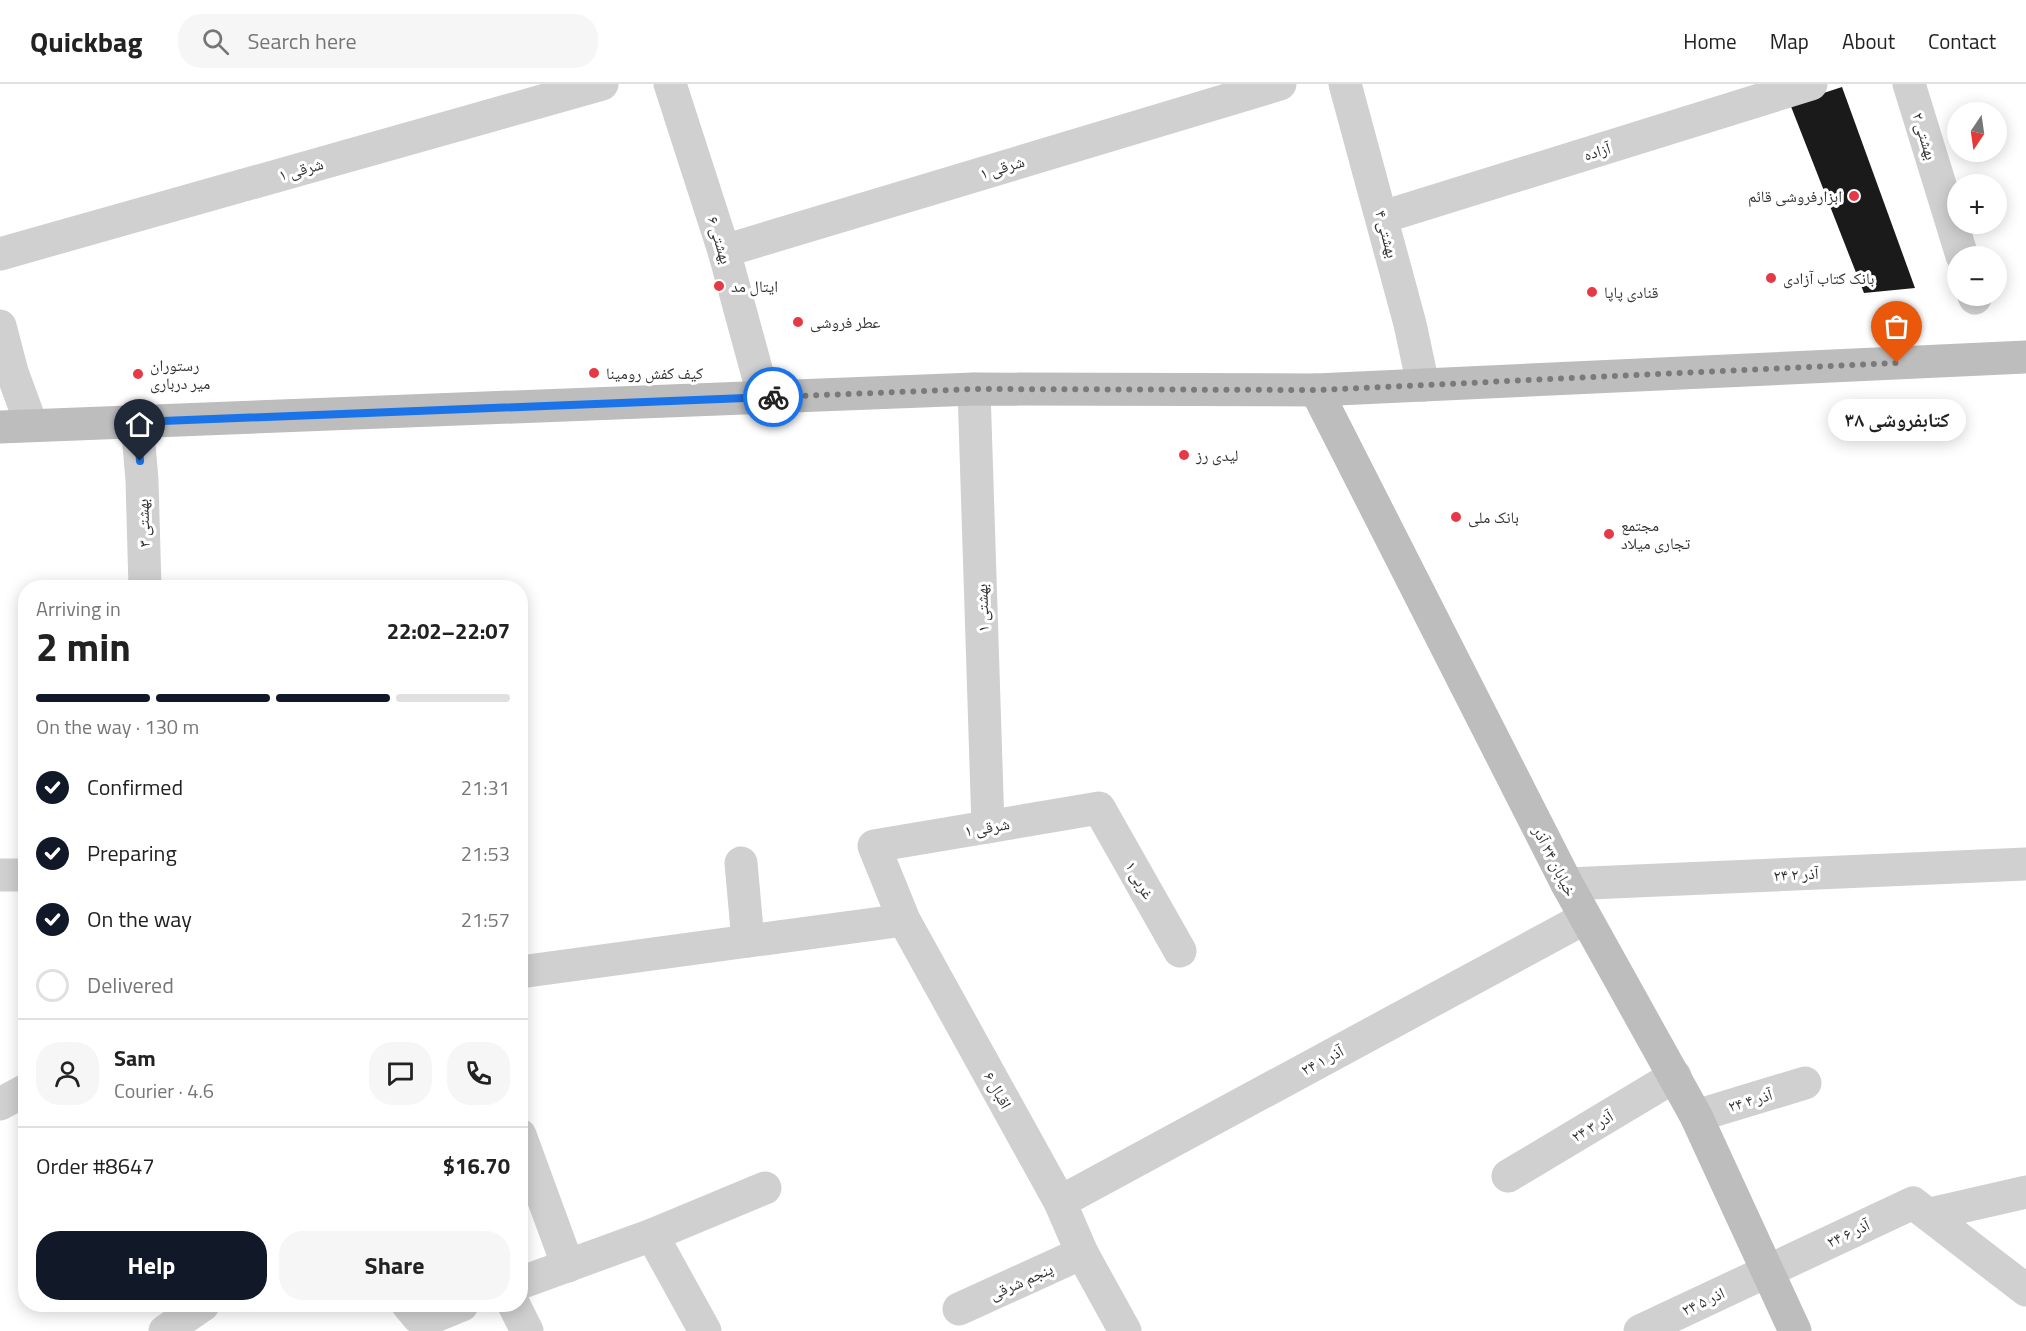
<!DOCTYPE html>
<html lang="en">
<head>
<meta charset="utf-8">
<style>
	body { margin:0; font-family:"Titillium Web","Noto Naskh Arabic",sans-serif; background:#f6f6f6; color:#222; height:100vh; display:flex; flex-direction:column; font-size:22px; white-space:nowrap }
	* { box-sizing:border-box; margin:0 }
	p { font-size:20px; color:#767676 }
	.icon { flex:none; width:33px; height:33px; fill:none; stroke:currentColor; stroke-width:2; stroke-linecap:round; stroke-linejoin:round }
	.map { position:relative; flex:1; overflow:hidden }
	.drawer { position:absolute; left:18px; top:496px; width:510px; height:732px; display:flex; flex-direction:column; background:#fff; border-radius:24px; box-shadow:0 3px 15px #0003 }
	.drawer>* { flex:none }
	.needle { width:39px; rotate:193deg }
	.buttons { position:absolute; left:1947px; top:18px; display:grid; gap:12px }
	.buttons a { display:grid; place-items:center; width:60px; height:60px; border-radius:50%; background:#fff; box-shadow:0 3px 15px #0003; font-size:30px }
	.pin { position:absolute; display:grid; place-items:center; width:51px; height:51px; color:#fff; margin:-62px -26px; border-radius:50% 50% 50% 0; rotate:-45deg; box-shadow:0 0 6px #0007 }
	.pin .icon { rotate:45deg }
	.courier { position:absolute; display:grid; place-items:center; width:60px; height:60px; margin:-30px; border:4px solid #1a73e8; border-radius:50%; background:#fff; color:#222; box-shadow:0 2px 8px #0007 }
	.bubble { position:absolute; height:42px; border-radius:21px; background:#fff; box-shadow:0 3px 15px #0003; font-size:20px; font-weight:700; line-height:42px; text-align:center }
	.headline em { font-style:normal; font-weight:700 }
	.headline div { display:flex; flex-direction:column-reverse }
	.headline { display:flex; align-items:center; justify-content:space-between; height:102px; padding:0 18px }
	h1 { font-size:39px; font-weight:700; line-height:45px }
	.bar { display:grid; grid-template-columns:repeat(4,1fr); gap:9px 6px; align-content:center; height:72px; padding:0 18px }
	.bar i { height:8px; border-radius:4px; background:#e0e0e0 }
	.bar .active { background:#111827 }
	.bar p { grid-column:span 4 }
	.line { display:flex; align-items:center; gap:15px; padding:0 18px; border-top:2px solid #e0e0e0 }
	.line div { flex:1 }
	.round { display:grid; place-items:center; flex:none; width:63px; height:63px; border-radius:24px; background:#f6f6f6 }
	ol { padding:0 18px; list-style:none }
	li { display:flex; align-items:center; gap:18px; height:66px }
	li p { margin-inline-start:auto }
	li .icon { padding:6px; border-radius:50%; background:#111827; color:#fff; stroke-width:4 }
	li:last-child { color:#767676 }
	li i { width:33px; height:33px; border:3px solid #e0e0e0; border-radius:50% }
	.action { display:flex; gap:12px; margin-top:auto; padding:12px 18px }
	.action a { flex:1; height:69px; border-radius:24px; background:#111827; color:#fff; font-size:24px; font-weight:700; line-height:69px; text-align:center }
	.action a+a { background:#f6f6f6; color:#222 }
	header { display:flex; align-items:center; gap:36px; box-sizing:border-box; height:84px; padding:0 30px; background:#fff; border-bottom:2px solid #e0e0e0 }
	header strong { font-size:28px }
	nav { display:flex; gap:33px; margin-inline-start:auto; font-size:21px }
	.search { width:420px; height:54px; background:#f6f6f6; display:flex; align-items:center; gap:15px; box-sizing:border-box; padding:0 21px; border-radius:24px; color:#767676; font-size:22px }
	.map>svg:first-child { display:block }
</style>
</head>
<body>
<header>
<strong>Quickbag</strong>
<div class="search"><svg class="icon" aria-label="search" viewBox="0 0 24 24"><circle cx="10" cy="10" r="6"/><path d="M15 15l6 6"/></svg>Search here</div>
<nav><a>Home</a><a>Map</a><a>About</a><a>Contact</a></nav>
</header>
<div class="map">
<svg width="2026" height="1247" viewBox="0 0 2026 1247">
	<rect width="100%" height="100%" fill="#fff"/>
	<polygon fill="#1a1a1a" points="1842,3 1915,204 1864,209 1790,20"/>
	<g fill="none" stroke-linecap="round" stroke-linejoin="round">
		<g stroke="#d0d0d0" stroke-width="33">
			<polyline points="670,0 724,167 764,314"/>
			<polyline points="1345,0 1410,240 1423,301"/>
			<polyline points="1909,0 1962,172"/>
			<polyline points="1383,133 1811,0"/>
			<polyline points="724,167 1280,0"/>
			<polyline points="0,170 602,0"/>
			<polyline points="1974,212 1975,214"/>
			<polyline points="0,242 12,288 31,340"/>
			<polyline points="974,305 988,743"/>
			<polyline points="137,338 142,396 145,504"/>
			<polyline points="741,779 748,857"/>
			<polyline points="0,791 26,791"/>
			<polyline points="1567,800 2026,780"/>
			<polyline points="520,888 904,836"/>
			<polyline points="0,1020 26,1006"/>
			<polyline points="1696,1032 1805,999"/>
			<polyline points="520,1051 568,1182"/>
			<polyline points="1508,1092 1675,992"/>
			<polyline points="1060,1118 1585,834"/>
			<polyline points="1930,1130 2026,1108"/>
			<polyline points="652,1151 705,1247"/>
			<polyline points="520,1199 652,1151 765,1104"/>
			<polyline points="408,1221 418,1233 428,1235 462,1221"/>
			<polyline points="514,1221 527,1247"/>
			<polyline points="959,1225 1082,1169"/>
			<polyline points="165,1247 203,1221"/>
			<polyline points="1125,1247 1082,1169 1060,1118 904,836 874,762 1099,724 1180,867"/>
			<polyline points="1640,1247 1913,1119 2026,1206"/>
		</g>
		<g stroke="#bdbdbd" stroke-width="33">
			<polyline points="1316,306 1567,800 1696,1032 1795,1247"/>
			<polyline points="0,343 974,305 1316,306 2026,273"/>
		</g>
	</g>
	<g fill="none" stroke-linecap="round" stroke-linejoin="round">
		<polyline stroke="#7a7a7a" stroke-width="6" stroke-dasharray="0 10.8" points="773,313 974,305 1316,306 1897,279"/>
		<polyline stroke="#1a73e8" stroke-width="8" points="140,377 137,338 773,313"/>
	</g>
	<g fill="#e63946" stroke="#fff" stroke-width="2">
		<circle cx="1854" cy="112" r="6"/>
		<circle cx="1771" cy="194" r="6"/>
		<circle cx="719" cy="202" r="6"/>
		<circle cx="1592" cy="208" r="6"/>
		<circle cx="798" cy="238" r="6"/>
		<circle cx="594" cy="289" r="6"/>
		<circle cx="138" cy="290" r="6"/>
		<circle cx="1184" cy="371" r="6"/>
		<circle cx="1456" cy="433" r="6"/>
		<circle cx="1609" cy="450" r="6"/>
	</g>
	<g text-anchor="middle" stroke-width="6" stroke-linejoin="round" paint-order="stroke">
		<g font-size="16" fill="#333" stroke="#fff">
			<text transform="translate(1925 52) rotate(73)" y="6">بهشتی ۲</text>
			<text transform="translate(1597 67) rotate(-17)" y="6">آزاده</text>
			<text transform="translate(1002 83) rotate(-17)" y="6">شرقی ۱</text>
			<text transform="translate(301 85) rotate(-16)" y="6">شرقی ۱</text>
			<text transform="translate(1387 150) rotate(75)" y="6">بهشتی ۴</text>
			<text transform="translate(720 156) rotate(73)" y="6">بهشتی ۶</text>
			<text transform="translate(143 439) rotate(-92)" y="6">بهشتی ۳</text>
			<text transform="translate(982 524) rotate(-92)" y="6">بهشتی ۱</text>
			<text transform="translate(987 743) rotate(-10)" y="6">شرقی ۱</text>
			<text transform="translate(1555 777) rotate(63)" y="6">خیابان ۲۴ آذر</text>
			<text transform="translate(1796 790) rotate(-3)" y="6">۲۴ آذر ۲</text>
			<text transform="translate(1140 796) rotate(60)" y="6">غربی ۱</text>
			<text transform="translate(1322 976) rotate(-28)" y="6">۲۴ آذر ۱</text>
			<text transform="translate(998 1006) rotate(61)" y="6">اقبال ۶</text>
			<text transform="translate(1750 1016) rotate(-17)" y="6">۲۴ آذر ۴</text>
			<text transform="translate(1592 1042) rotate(-31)" y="6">۲۴ آذر ۳</text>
			<text transform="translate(1848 1149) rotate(-25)" y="6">۲۴ آذر ۶</text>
			<text transform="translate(1021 1197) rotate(-24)" y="6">پنجم شرقی</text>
			<text transform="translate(1703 1217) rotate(-25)" y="6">۲۴ اذر ۵</text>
		</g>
		<g font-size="16" fill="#333" stroke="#fff" text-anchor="start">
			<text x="1842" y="118" text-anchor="end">ابزارفروشی قائم</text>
			<text x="1783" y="200">بانک کتاب آزادی</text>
			<text x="731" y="208">ایتال مد</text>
			<text x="1604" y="214">قنادی پاپا</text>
			<text x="810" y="244">عطر فروشی</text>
			<text x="150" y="287">رستوران<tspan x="150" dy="18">میر درباری</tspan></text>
			<text x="606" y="295">کیف کفش رومینا</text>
			<text x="1196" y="377">لیدی رز</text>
			<text x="1468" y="439">بانک ملی</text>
			<text x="1621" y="447">مجتمع<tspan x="1621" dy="18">تجاری میلاد</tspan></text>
		</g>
	</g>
</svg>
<div class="buttons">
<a><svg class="needle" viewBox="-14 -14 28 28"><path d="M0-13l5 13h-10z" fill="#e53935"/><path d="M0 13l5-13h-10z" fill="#767676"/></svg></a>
<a>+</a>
<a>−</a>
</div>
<div class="pin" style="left:1897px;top:279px;background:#ea580c"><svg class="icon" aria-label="bag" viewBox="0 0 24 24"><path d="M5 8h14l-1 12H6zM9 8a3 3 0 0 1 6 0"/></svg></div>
<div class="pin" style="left:140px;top:377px;background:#1f2937"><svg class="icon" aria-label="home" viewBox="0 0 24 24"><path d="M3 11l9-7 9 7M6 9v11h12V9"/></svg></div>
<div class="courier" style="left:773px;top:313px"><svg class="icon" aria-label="bike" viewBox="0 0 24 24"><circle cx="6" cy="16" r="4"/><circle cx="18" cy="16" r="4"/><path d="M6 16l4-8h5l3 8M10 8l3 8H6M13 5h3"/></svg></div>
<div class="bubble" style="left:1828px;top:315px;width:138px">کتابفروشی ۳۸</div>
<section class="drawer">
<div class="headline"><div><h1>2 min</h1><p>Arriving in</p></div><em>22:02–22:07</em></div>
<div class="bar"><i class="active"></i><i class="active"></i><i class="active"></i><i></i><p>On the way · 130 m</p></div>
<ol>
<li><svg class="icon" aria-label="check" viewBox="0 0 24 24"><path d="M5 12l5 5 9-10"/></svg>Confirmed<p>21:31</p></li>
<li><svg class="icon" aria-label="check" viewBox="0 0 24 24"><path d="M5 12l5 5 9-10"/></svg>Preparing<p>21:53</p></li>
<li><svg class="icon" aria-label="check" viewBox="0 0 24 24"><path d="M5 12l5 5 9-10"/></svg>On the way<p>21:57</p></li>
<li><i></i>Delivered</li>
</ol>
<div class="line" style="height:108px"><a class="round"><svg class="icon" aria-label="person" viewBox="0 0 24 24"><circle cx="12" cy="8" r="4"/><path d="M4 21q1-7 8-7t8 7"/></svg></a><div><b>Sam</b><p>Courier · 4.6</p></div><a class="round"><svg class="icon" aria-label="chat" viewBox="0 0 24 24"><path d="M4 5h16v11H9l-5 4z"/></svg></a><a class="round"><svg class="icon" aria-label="phone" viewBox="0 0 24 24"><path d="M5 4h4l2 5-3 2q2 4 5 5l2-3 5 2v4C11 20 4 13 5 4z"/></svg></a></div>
<div class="line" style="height:78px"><div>Order #8647</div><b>$16.70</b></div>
<div class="action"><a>Help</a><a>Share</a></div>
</section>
</div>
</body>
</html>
